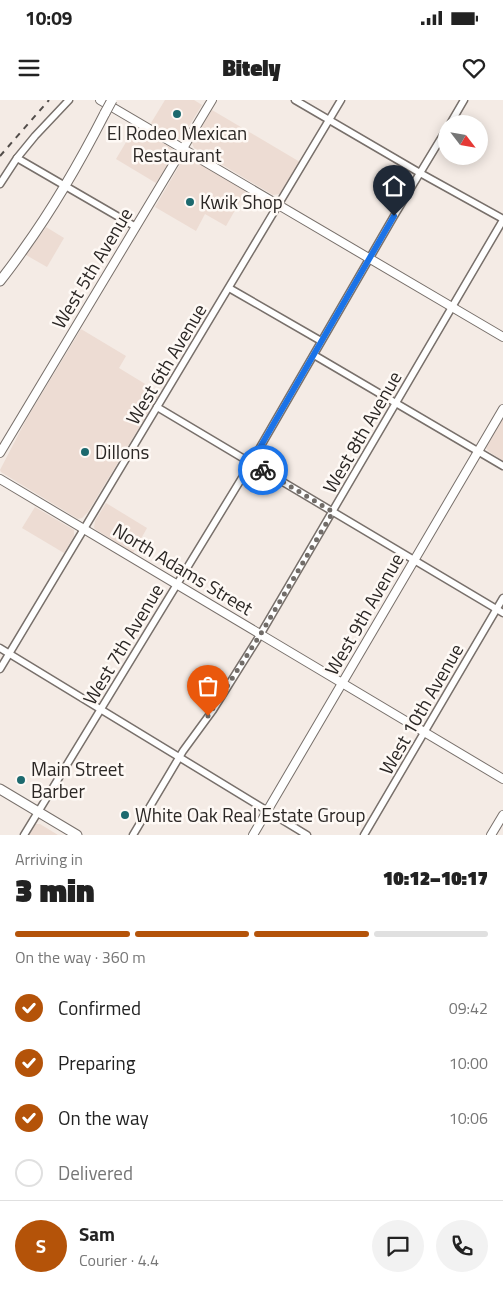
<!DOCTYPE html>
<html lang="en">
<head>
<meta charset="utf-8">
<style>
	body { margin:0; font-family:"Titillium Web",sans-serif; background:#f2f2f2; color:#222; height:100vh; display:flex; flex-direction:column; font-size:19px; white-space:nowrap }
	* { box-sizing:border-box; margin:0 }
	p { font-size:16px; color:#767676 }
	.icon { flex:none; width:28px; height:28px; fill:none; stroke:currentColor; stroke-width:2; stroke-linecap:round; stroke-linejoin:round }
	.map { position:relative; height:735px; overflow:hidden }
	.sheet { display:flex; flex-direction:column; background:#fff; flex:1 }
	.sheet>* { flex:none }
	.needle { width:32px; rotate:121deg }
	.controls { position:absolute; left:438px; top:15px; display:grid; gap:10px }
	.controls a { display:grid; place-items:center; width:50px; height:50px; border-radius:50%; background:#fff; box-shadow:0 2px 12px #0003; font-size:25px }
	.pin { position:absolute; display:grid; place-items:center; width:42px; height:42px; color:#fff; margin:-51px -21px; border-radius:50% 50% 50% 0; rotate:-45deg; box-shadow:0 0 5px #0007 }
	.pin .icon { rotate:45deg }
	.courier { position:absolute; display:grid; place-items:center; width:50px; height:50px; margin:-25px; border:4px solid #1a73e8; border-radius:50%; background:#fff; color:#222; box-shadow:0 1px 6px #0007 }
	.head em { font-style:normal; font-weight:800 }
	.head div { display:flex; flex-direction:column-reverse }
	.head { display:flex; align-items:center; justify-content:space-between; height:85px; padding:0 15px }
	h1 { font-size:32px; font-weight:800; line-height:38px }
	.bar { display:grid; grid-template-columns:repeat(4,1fr); gap:8px 5px; align-content:center; height:60px; padding:0 15px }
	.bar i { height:6px; border-radius:4px; background:#e0e0e0 }
	.bar .selected { background:#b45309 }
	.bar p { grid-column:span 4 }
	.line { display:flex; align-items:center; gap:12px; padding:0 15px; border-top:1px solid #e0e0e0 }
	.line div { flex:1 }
	.round { display:grid; place-items:center; flex:none; width:52px; height:52px; border-radius:26px; background:#f2f2f2 }
	ol { padding:0 15px; list-style:none }
	li { display:flex; align-items:center; gap:15px; height:55px }
	li p { margin-inline-start:auto }
	li .icon { padding:5px; border-radius:50%; background:#b45309; color:#fff; stroke-width:4 }
	li:last-child { color:#767676 }
	li i { width:28px; height:28px; border:2px solid #e0e0e0; border-radius:50% }
	.status { display:flex; justify-content:space-between; align-items:center; height:35px; padding:0 25px; background:#fff; direction:ltr }
	.status svg { height:14px; fill:currentColor }
	header { display:flex; justify-content:space-between; align-items:center; height:65px; padding:0 15px; background:#fff; font-size:22px; font-weight:800 }
	.map>svg:first-child { display:block }
</style>
</head>
<body>
<div class="status"><b>10:09</b><svg viewBox="0 0 49 12"><path d="M0 12V9h3v3zM5 12V6h3v6zM10 12V3h3v9zM15 12V0h3v12zM26 1h20v11H26zM47 4h2v5h-2z"/></svg></div>
<header><svg class="icon" aria-label="menu" viewBox="0 0 24 24"><path d="M4 6h16M4 12h16M4 18h16"/></svg>Bitely<svg class="icon" aria-label="heart" viewBox="0 0 24 24"><path d="M12 20l-8-8c-3-5 5-10 8-4 3-6 11-1 8 4z"/></svg></header>
<div class="map">
<svg width="503" height="735" viewBox="0 0 503 735">
	<rect width="100%" height="100%" fill="#f4ebe5"/>
	<g fill="#eddcd3">
		<polygon points="165,0 194,0 202,5 181,39 177,39 151,23"/>
		<polygon points="212,10 300,62 284,90 280,94 273,95 194,48 192,43"/>
		<polygon points="135,27 138,27 174,50 171,59 156,83 116,59"/>
		<polygon points="189,58 246,91 226,126 205,114 196,131 155,107 182,61 185,59"/>
		<polygon points="46,127 64,138 47,167 26,155"/>
		<polygon points="81,229 126,256 119,268 160,293 88,412 82,418 78,419 4,374 1,372 0,370 27,318"/>
		<polygon points="503,318 503,361 488,351 486,348"/>
		<polygon points="106,403 147,428 133,453 95,429 94,427 95,421"/>
		<polygon points="35,407 74,430 74,436 64,453 22,428"/>
		<polygon points="36,724 40,724 58,735 29,735"/>
	</g>
	<g fill="none" stroke-linecap="round" stroke-linejoin="round">
		<g stroke="#78706b" stroke-width="9">
			<g id="minor">
				<polyline points="295,0 420,73 503,119"/>
				<polyline points="450,24 464,0"/>
				<polyline points="17,58 136,127"/>
				<polyline points="0,84 17,58 35,36 69,0"/>
				<polyline points="229,188 321,241"/>
				<polyline points="314,255 503,366"/>
				<polyline points="157,307 503,513"/>
				<polyline points="0,548 307,735"/>
				<polyline points="0,569 341,0"/>
				<polyline points="24,735 251,363 394,116 446,30"/>
				<polyline points="133,735 183,651 213,610 260,535 503,120"/>
				<polyline points="364,735 503,498"/>
			</g>
		</g>
		<g stroke="#78706b" stroke-width="10">
			<g id="tertiary">
				<polyline points="100,0 503,237"/>
				<polyline points="0,353 212,0"/>
				<polyline points="0,379 503,679"/>
				<polyline points="253,735 503,309"/>
				<polyline points="491,735 503,715"/>
			</g>
		</g>
		<g stroke="#78706b" stroke-width="11">
			<g id="secondary">
				<path d="M0,181c8,-10 16,-21 23,-31 31,-43 58,-90 82,-137"/>
				<polyline points="0,689 77,735"/>
			</g>
		</g>
		<use href="#minor" stroke="#fff" stroke-width="6"/>
		<use href="#tertiary" stroke="#fff" stroke-width="8"/>
		<use href="#secondary" stroke="#fff" stroke-width="9"/>
		<polyline stroke="#514c49" stroke-width="2" stroke-dasharray="6 6" stroke-linecap="butt" points="0,56 49,0"/>
		<g stroke="#78706b" stroke-width="11" stroke-linecap="butt">
			<polyline id="secondary-bridge" points="105,13 112,0"/>
		</g>
		<use href="#secondary-bridge" stroke="#fff" stroke-width="9"/>
	</g>
	<g fill="none" stroke-linecap="round" stroke-linejoin="round">
		<polyline stroke="#716c68" stroke-width="5" stroke-dasharray="0 9" points="208,616 260,535 333,412 263,370"/>
		<polyline stroke="#1a73e8" stroke-width="6" points="263,370 251,363 394,116"/>
	</g>
	<g fill="#1c696e" stroke="#fef9f5" stroke-width="2">
		<circle cx="177" cy="14" r="5"/>
		<circle cx="190" cy="102" r="5"/>
		<circle cx="85" cy="352" r="5"/>
		<circle cx="21" cy="680" r="5"/>
		<circle cx="125" cy="715" r="5"/>
	</g>
	<g text-anchor="middle" stroke-width="5" stroke-linejoin="round" paint-order="stroke">
		<g font-size="19" fill="#2b2725" stroke="#fef9f5" text-anchor="start">
			<text x="177" y="40" text-anchor="middle">El Rodeo Mexican<tspan x="177" dy="22">Restaurant</tspan></text>
			<text x="200" y="109">Kwik Shop</text>
			<text x="95" y="359">Dillons</text>
			<text x="31" y="676">Main Street<tspan x="31" dy="22">Barber</tspan></text>
			<text x="135" y="722">White Oak Real Estate Group</text>
		</g>
		<g font-size="19" fill="#2b2725" stroke="#fef9f5">
			<text transform="translate(92 168) rotate(-59)" y="7">West 5th Avenue</text>
			<text transform="translate(166 264) rotate(-59)" y="7">West 6th Avenue</text>
			<text transform="translate(362 332) rotate(-60)" y="7">West 8th Avenue</text>
			<text transform="translate(183 469) rotate(31)" y="7">North Adams Street</text>
			<text transform="translate(364 514) rotate(-60)" y="7">West 9th Avenue</text>
			<text transform="translate(123 544) rotate(-59)" y="7">West 7th Avenue</text>
			<text transform="translate(421 609) rotate(-60)" y="7">West 10th Avenue</text>
		</g>
	</g>
</svg>
<div class="controls">
<a><svg class="needle" viewBox="-14 -14 28 28"><path d="M0-13l5 13h-10z" fill="#e53935"/><path d="M0 13l5-13h-10z" fill="#767676"/></svg></a>
</div>
<div class="pin" style="left:208px;top:616px;background:#ea580c"><svg class="icon" aria-label="bag" viewBox="0 0 24 24"><path d="M5 8h14l-1 12H6zM9 8a3 3 0 0 1 6 0"/></svg></div>
<div class="pin" style="left:394px;top:116px;background:#1f2937"><svg class="icon" aria-label="home" viewBox="0 0 24 24"><path d="M3 11l9-7 9 7M6 9v11h12V9"/></svg></div>
<div class="courier" style="left:263px;top:370px"><svg class="icon" aria-label="bike" viewBox="0 0 24 24"><circle cx="6" cy="16" r="4"/><circle cx="18" cy="16" r="4"/><path d="M6 16l4-8h5l3 8M10 8l3 8H6M13 5h3"/></svg></div>
</div>
<section class="sheet">
<div class="head"><div><h1>3 min</h1><p>Arriving in</p></div><em>10:12–10:17</em></div>
<div class="bar"><i class="selected"></i><i class="selected"></i><i class="selected"></i><i></i><p>On the way · 360 m</p></div>
<ol>
<li><svg class="icon" aria-label="check" viewBox="0 0 24 24"><path d="M5 12l5 5 9-10"/></svg>Confirmed<p>09:42</p></li>
<li><svg class="icon" aria-label="check" viewBox="0 0 24 24"><path d="M5 12l5 5 9-10"/></svg>Preparing<p>10:00</p></li>
<li><svg class="icon" aria-label="check" viewBox="0 0 24 24"><path d="M5 12l5 5 9-10"/></svg>On the way<p>10:06</p></li>
<li><i></i>Delivered</li>
</ol>
<div class="line" style="height:90px"><b class="round" style="background:#b45309;color:#fff">S</b><div><b>Sam</b><p>Courier · 4.4</p></div><a class="round"><svg class="icon" aria-label="chat" viewBox="0 0 24 24"><path d="M4 5h16v11H9l-5 4z"/></svg></a><a class="round"><svg class="icon" aria-label="phone" viewBox="0 0 24 24"><path d="M5 4h4l2 5-3 2q2 4 5 5l2-3 5 2v4C11 20 4 13 5 4z"/></svg></a></div>
</section>
</body>
</html>
